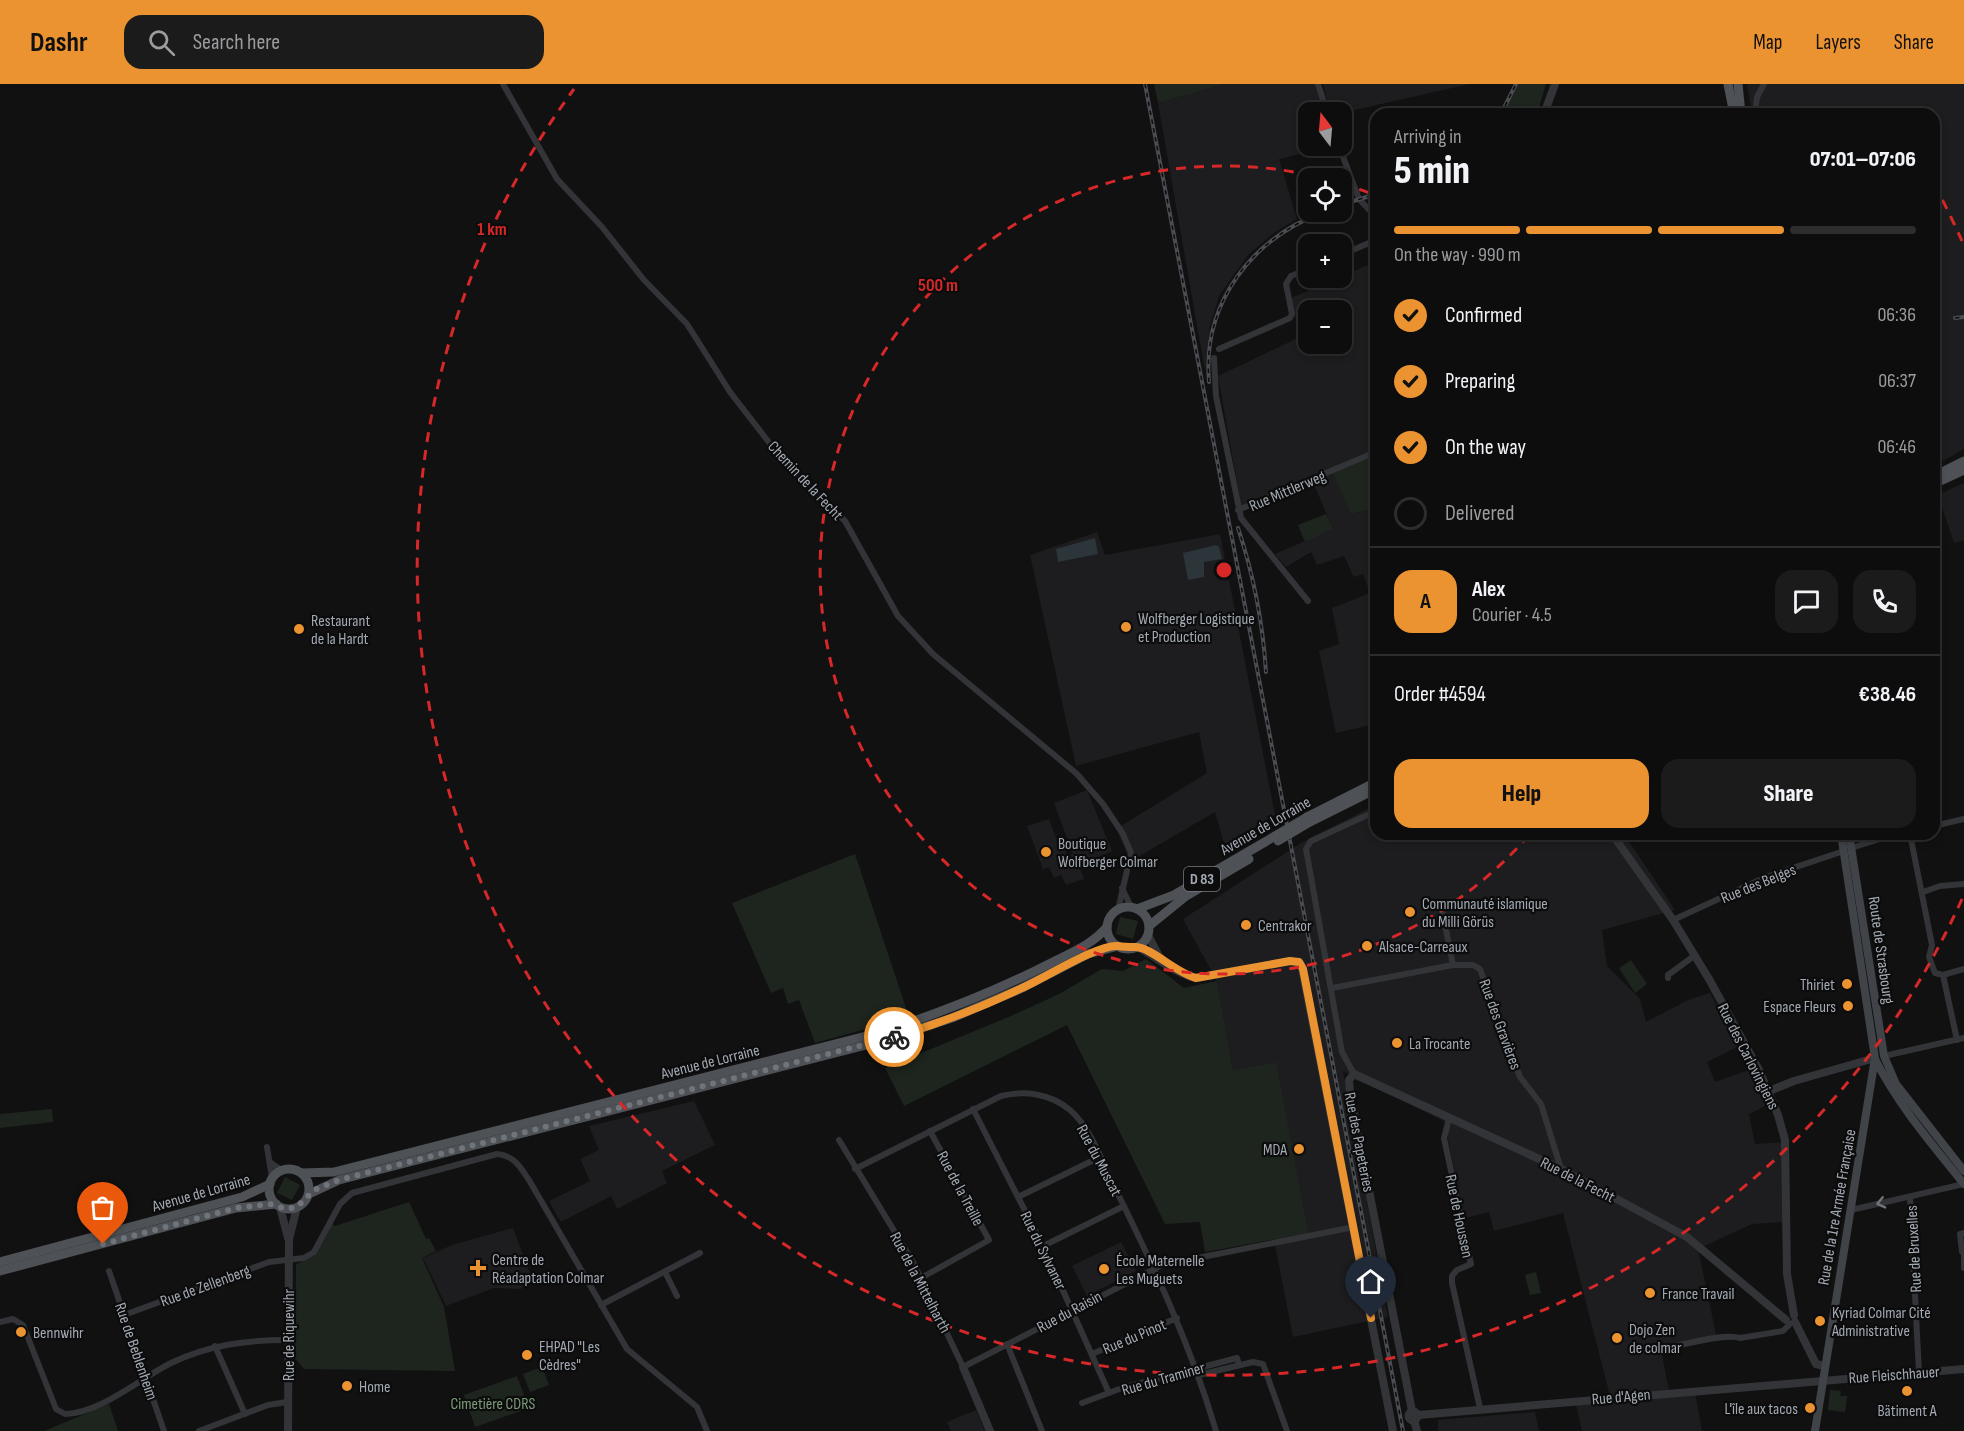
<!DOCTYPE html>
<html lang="en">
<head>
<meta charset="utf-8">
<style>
	body { margin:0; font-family:"Sofia Sans Condensed",sans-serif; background:#1b1b1c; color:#f1f3f6; height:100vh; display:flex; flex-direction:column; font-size:22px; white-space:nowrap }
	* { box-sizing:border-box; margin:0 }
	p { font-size:20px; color:#9a9c9e }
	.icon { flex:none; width:33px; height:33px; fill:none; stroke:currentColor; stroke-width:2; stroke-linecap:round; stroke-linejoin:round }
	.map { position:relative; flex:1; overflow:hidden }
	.details { position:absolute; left:1370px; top:24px; width:570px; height:732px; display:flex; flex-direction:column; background:#0d0d0e; border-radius:18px; box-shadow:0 3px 9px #0003,0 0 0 2px #2d2d2e }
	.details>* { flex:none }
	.needle { width:39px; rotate:344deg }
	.buttons { position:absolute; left:1298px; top:18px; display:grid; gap:12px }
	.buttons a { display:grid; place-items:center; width:54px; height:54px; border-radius:12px; background:#0d0d0e; box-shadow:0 3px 9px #0003,0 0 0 2px #2d2d2e; font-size:30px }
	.pin { position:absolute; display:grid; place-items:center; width:51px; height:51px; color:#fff; margin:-62px -26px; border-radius:50% 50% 50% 0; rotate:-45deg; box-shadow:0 0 6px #0007 }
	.pin .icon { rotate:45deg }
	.courier { position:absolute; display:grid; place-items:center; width:60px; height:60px; margin:-30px; border:4px solid #eb9331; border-radius:50%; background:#fff; color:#222; box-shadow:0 2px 8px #0007 }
	.summary em { font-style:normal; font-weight:800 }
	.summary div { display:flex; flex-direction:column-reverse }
	.summary { display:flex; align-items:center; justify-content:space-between; height:102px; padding:0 24px }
	h1 { font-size:39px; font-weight:800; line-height:45px }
	.bar { display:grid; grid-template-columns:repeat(4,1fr); gap:9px 6px; align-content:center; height:72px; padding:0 24px }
	.bar i { height:8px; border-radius:4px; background:#2d2d2e }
	.bar .active { background:#eb9331 }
	.bar p { grid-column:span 4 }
	.line { display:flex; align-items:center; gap:15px; padding:0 24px; border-top:2px solid #2d2d2e }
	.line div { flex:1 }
	.round { display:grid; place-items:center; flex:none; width:63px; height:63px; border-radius:18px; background:#1b1b1c }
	ol { padding:0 24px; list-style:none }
	li { display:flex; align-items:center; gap:18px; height:66px }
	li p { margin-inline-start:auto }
	li .icon { padding:6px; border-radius:50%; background:#eb9331; color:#111; stroke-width:4 }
	li:last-child { color:#9a9c9e }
	li i { width:33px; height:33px; border:3px solid #2d2d2e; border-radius:50% }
	.cta { display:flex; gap:12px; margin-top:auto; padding:12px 24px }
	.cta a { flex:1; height:69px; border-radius:18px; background:#eb9331; color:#111; font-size:24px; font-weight:800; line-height:69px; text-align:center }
	.cta a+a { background:#1b1b1c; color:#f1f3f6 }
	header { display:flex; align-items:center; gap:36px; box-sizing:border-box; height:84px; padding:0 30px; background:#eb9331; color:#111 }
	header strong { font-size:28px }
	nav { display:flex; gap:33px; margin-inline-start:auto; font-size:21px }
	.search { width:420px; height:54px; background:#1b1b1c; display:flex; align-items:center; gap:15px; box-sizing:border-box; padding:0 21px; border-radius:18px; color:#9a9c9e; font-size:22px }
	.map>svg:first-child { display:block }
</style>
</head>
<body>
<header>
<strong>Dashr</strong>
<div class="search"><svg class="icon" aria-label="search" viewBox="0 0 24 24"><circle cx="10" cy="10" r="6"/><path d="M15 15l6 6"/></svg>Search here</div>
<nav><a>Map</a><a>Layers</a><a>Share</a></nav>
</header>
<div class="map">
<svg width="1964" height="1347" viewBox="0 0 1964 1347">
	<rect width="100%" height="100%" fill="#111112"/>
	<g fill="#1d1d1f" fill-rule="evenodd">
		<polygon points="1225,0 1315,0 1324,28 1308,28 1308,62 1333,62 1279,75 1297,135 1275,148 1248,171 1219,212 1210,242 1205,287 1158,19"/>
		<polygon points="1323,0 1470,0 1341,29 1330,28"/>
		<polygon points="1747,0 1964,0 1964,365 1934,382 1934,30 1752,30"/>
		<path d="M1375,178v194l-41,17 17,41 24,-5v215l-39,9 -17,-82 20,-7 -7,-36 38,-15 -7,-19 -9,3 -10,-21 -27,9 -6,-13 -25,15 -11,-13 58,-25 -20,-47 -71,28 -24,-134 86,-41 -10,-20 -3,-17zM1308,226h33v34h-33z"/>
		<polygon points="1964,399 1964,456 1954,459 1938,411"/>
		<polygon points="1097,448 1105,471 1220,450 1275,731 1225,762 1215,728 1131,777 1116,745 1207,689 1199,648 1076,682 1030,471"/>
		<polygon points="1087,706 1112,767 1079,782 1084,795 1066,801 1061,791 1054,794 1049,783 1043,785 1027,742 1049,735 1058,759 1062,758 1067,771 1073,770 1054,719"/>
		<polygon points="1375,721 1376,750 1624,750 1675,826 1602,846 1607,882 1640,915 1646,938 1688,916 1710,909 1739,962 1707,978 1715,998 1752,985 1767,1021 1749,1030 1755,1060 1783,1058 1785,1138 1752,1140 1698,1165 1717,1255 1661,1266 1669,1306 1695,1308 1702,1347 1582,1347 1576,1321 1611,1316 1563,1129 1494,1147 1489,1128 1465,1134 1444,1037 1343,987 1388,1233 1293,1253 1274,1156 1274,978 1233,986 1217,897 1183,835 1301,759"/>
		<polygon points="694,1017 715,1061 662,1087 667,1099 617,1125 611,1112 561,1138 549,1117 590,1097 580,1075 599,1066 589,1042"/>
		<polygon points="513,1144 532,1194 521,1205 494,1204 446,1222 423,1174 452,1161"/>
		<polygon points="1121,1158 1136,1187 1087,1212 1072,1182"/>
		<polygon points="976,1326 985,1347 951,1347 947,1338"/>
		<polygon points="1535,1328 1539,1347 1438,1347 1438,1336"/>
	</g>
	<g fill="#1e251e">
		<polygon points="1154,0 1225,0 1158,19"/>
		<polygon points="1514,0 1546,0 1537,30 1498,30"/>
		<polygon points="1375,372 1375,425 1351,430 1333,389"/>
		<polygon points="1326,430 1333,445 1305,458 1298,441"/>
		<polygon points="855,770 909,933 815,959 799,916 788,920 783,904 771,909 732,819"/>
		<polygon points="1120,833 1138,837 1133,855 1116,850"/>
		<polygon points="1146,875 1184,904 1217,897 1233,986 1276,978 1308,1149 1205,1168 1200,1138 1165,1140 1067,941 904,1022 885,984 1011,932 1059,910 1102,885 1123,887"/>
		<polygon points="1631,876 1647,900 1635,909 1619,884"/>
		<polygon points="52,1025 53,1038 0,1044 0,1030"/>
		<polygon points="285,1093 300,1101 292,1116 277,1109"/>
		<path d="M409,1118l17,37 3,-1 7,13 -14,7 22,49 11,64 -151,-2 -9,-11 1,-94c21,-5 27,-22 36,-40l3,2z"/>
		<polygon points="1536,1188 1541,1209 1530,1211 1525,1191"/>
		<polygon points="542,1283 549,1301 530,1308 523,1290"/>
		<polygon points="517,1292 529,1324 475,1343 464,1311"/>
		<polygon points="1830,1306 1841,1307 1840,1312 1847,1312 1845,1328 1828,1326"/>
		<polygon points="109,1320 118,1347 44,1347"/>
	</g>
	<g fill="#2b353a">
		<polygon points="1095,454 1098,470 1058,478 1056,465"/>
		<polygon points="1216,461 1219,463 1222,475 1204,478 1204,493 1188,496 1183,469"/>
	</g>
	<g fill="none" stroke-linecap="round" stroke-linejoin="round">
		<g stroke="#323437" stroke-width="6">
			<polyline points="503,0 557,95 602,143 644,196 687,240 730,308 785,379 845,437 898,532 933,570 1077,690 1103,720 1123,750 1131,769 1118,826"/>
			<polyline points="1318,0 1327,28"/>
			<polyline points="1755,30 1757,13 1764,0"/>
			<polyline points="1339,62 1359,115 1376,133"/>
			<polyline points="1341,171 1376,156"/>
			<polyline points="1219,265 1290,234 1292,230 1286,200 1291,192 1308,185"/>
			<polyline points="1214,274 1216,312 1241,434 1308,517"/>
			<polyline points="1238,426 1376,368"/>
			<polyline points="1934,742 1964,735"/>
			<polyline points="1910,750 1932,861 1929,873 1935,889 1943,891 1957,956"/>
			<polyline points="1851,764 1896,750"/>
			<polyline points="1122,804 1131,823"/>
			<polyline points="1923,808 1940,802 1964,800"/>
			<polyline points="1451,819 1442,826 1453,881"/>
			<polyline points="1673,836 1766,793 1844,767"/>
			<polyline points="1943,891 1964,885"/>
			<polyline points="1668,894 1668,891 1694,872"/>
			<polyline points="1332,904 1453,881 1473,881 1480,885 1520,993 1541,1020 1561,1085"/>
			<polyline points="1884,972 1964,954"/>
			<polyline points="1354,990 1342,968 1306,765 1311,757 1376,727"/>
			<polyline points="973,1025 1043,1162 1109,1309"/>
			<polyline points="1449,1035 1444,1054 1471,1180 1457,1186 1452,1192 1452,1199 1480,1324"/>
			<polyline points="839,1056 913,1178 963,1283 1162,1181 1354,1143"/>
			<polyline points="267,1063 272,1094"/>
			<polyline points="271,1079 281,1086"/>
			<path d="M855,1085l146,-73c24,-6 50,-2 69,14 22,19 33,54 46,80 39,79 75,156 100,241"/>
			<polyline points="1018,1113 1100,1073"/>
			<polyline points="1910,1113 1919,1289"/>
			<polyline points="1851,1126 1964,1100"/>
			<polyline points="1043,1162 1124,1122"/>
			<polyline points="1962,1168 1960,1150 1964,1149"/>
			<polyline points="1964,1168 1964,1184"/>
			<polyline points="109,1187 164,1347"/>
			<polyline points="665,1188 677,1212"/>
			<polyline points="921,1194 989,1156 930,1047"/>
			<polyline points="601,1221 700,1169"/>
			<path d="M124,1231l145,-53 35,-4 10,-6 26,-48 12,-11 145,-39c18,2 23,13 32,26l98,169 70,58 10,24"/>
			<path d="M0,1238l13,-3 10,6 33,84 9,5c34,0 76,-36 106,-51 38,-18 75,-23 116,-23"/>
			<polyline points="1007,1260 1042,1347"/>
			<polyline points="215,1262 245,1330"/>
			<path d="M1676,1262c14,-3 51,-13 64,-8l43,-7 7,-7"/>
			<polyline points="1092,1270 1177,1234"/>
			<polyline points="1199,1291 1253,1278 1263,1280 1287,1347"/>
			<polyline points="1082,1319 1122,1304 1237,1274 1239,1281"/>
			<polyline points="199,1347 268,1321 287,1318"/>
		</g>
		<g stroke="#323437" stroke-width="8">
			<polyline points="1544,30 1555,0"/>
			<polyline points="1612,750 1673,836 1709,895 1759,986 1778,1031 1785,1056 1787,1190 1794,1231"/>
			<polyline points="1148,851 1160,874"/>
			<path d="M1137,863c20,10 37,26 59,31l95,-17 10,3 92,467"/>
			<polyline points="1769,1007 1794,997 1875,974"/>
			<polyline points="280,1123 288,1154"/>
			<polyline points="1795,1238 1816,1280 1825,1282"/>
			<polyline points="963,1283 990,1347"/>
			<polyline points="1412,1327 1350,1009 1349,996 1354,990 1561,1085 1687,1153 1786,1236"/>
			<circle cx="1413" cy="1332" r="4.5"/>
			<polyline points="1418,1331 1964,1285"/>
			<polyline points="1414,1336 1417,1347"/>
			<polyline points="288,1347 289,1155 297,1123"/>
		</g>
		<g stroke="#404347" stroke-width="8">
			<polyline points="1849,750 1884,972 1896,1000 1964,1087"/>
			<path d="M1875,975c23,46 57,85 89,125"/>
			<polyline points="1815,1347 1875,974 1841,750"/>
		</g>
		<g stroke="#4e5156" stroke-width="9">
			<polyline points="1728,0 1734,30"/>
			<polyline points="1738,0 1741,30"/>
			<polyline points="1934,392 1964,377"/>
			<polyline points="1934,400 1964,386"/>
			<polyline points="1307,733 1376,698"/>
			<polyline points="1310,738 1376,705"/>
			<circle cx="1128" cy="844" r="21"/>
			<polyline points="1137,825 1174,811 1265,758"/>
			<polyline points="1149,842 1186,812 1249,775"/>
			<circle cx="289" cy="1105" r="20"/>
			<path d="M302,1089l32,-1 544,-139c60,-19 116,-41 171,-69 21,-11 43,-19 58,-37"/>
			<polyline points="309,1110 339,1096 882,957 952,934 1020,905 1088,870 1118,862"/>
			<polyline points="0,1178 242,1113 270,1100"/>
			<polyline points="0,1187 236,1124 276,1120"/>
		</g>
		<g stroke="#494c50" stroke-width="4">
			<g id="rail">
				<polyline points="1145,0 1403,1347"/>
				<polyline points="1501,30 1516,0"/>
				<polyline points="1341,121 1376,110"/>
				<polyline points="1955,234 1964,233"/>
				<path d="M1209,298c-7,-79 43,-144 115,-170"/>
				<path d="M1238,444c15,45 25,97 28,144"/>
			</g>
		</g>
		<use href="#rail" stroke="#0c0c0d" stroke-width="1.5" stroke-dasharray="4.5" stroke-linecap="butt"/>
		<g stroke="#4e5156" stroke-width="9">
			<polyline points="1278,757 1310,738"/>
			<polyline points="1265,758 1307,733"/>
		</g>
	</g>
	<defs><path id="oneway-chevron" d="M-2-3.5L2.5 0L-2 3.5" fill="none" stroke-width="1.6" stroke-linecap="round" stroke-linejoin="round" transform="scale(1.5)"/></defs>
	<use stroke="#70757b" href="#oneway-chevron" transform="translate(1881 1119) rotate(167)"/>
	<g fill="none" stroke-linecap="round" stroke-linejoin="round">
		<polyline stroke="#70747b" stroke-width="6" stroke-dasharray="0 10.8" points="103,1160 236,1124 270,1120 286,1125 297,1123 314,1106 339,1096 894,953"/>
		<path stroke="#eb9331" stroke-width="8" d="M894,953c44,-13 86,-29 128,-49 21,-9 76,-44 96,-42 6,1 11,1 17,1 16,0 41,26 61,31l94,-17 9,1 4,7 68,349"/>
	</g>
	<g fill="none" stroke="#d62828" stroke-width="3" stroke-dasharray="10 8">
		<path d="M1529 751A404 404 0 1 1 1322 94M1342 100A404 404 0 0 1 1375 111"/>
		<path d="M1962 815A808 808 0 1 1 574 5M1934 100A808 808 0 0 1 1962 157"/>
	</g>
	<g fill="#eb9331" stroke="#0c0c0d" stroke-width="2">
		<circle cx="1126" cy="543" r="6"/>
		<circle cx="299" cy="545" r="6"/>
		<circle cx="1046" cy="768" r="6"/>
		<circle cx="1410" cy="828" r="6"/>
		<circle cx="1246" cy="841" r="6"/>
		<circle cx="1367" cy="862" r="6"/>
		<circle cx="1847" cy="900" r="6"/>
		<circle cx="1848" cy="922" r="6"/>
		<circle cx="1397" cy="959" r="6"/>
		<circle cx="1299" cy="1065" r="6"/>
		<path d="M475 1175h6v6h6v6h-6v6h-6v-6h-6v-6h6z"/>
		<circle cx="1104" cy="1185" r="6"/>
		<circle cx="1650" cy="1209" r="6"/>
		<circle cx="1820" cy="1237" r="6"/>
		<circle cx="21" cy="1248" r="6"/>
		<circle cx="1617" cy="1254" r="6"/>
		<circle cx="527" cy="1271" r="6"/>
		<circle cx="347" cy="1302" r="6"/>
		<circle cx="1907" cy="1307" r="6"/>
		<circle cx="1810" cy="1324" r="6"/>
	</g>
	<g text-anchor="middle" stroke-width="4.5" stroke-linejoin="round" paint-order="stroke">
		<rect fill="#0c0c0d" stroke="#767b81" stroke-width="1.5" x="1184" y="783" width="36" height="24" rx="4.5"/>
		<g font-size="15" font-weight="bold" fill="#a3aab3">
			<text x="1202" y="800">D 83</text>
		</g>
		<g font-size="16" fill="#a3aab3" stroke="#0c0c0d">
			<text transform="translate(806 396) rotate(47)" y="6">Chemin de la Fecht</text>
			<text transform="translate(1287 406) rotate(-23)" y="6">Rue Mittlerweg</text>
			<text transform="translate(1265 741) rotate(-30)" y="6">Avenue de Lorraine</text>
			<text transform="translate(1758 799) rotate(-22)" y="6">Rue des Belges</text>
			<text transform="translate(1882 866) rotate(82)" y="6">Route de Strasbourg</text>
			<text transform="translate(1501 940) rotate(70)" y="6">Rue des Gravières</text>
			<text transform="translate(1749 972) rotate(63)" y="6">Rue des Carlovingiens</text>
			<text transform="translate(710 977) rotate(-14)" y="6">Avenue de Lorraine</text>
			<text transform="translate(1360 1058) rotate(79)" y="6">Rue des Papeteries</text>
			<text transform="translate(1100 1076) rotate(62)" y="6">Rue du Muscat</text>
			<text transform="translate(1578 1095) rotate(27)" y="6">Rue de la Fecht</text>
			<text transform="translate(961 1104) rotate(62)" y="6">Rue de la Treille</text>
			<text transform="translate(201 1108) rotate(-16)" y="6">Avenue de Lorraine</text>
			<text transform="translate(1836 1123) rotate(-80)" y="6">Rue de la 1re Armée Française</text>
			<text transform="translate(1460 1132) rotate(78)" y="6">Rue de Houssen</text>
			<text transform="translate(1913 1165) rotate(-93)" y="6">Rue de Bruxelles</text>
			<text transform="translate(1044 1166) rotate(64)" y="6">Rue du Sylvaner</text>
			<text transform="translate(921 1198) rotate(62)" y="6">Rue de la Mittelharth</text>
			<text transform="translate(205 1201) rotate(-20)" y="6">Rue de Zellenberg</text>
			<text transform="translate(1069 1227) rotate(-28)" y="6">Rue du Raisin</text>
			<text transform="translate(288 1251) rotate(-90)" y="6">Rue de Riquewihr</text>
			<text transform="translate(1134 1252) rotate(-23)" y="6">Rue du Pinot</text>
			<text transform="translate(137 1267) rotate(71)" y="6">Rue de Beblenheim</text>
			<text transform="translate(1894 1290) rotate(-4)" y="6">Rue Fleischhauer</text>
			<text transform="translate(1163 1294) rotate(-16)" y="6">Rue du Traminer</text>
			<text transform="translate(1621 1312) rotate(-5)" y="6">Rue d'Agen</text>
		</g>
		<g font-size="16" fill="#a3aab3" stroke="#0c0c0d" text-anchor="start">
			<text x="1138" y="540">Wolfberger Logistique<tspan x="1138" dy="18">et Production</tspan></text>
			<text x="311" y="542">Restaurant<tspan x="311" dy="18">de la Hardt</tspan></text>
			<text x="1058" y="765">Boutique<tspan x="1058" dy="18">Wolfberger Colmar</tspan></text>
			<text x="1422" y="825">Communauté islamique<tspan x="1422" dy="18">du Milli Görüs</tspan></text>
			<text x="1258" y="847">Centrakor</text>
			<text x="1379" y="868">Alsace-Carreaux</text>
			<text x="1835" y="906" text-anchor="end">Thiriet</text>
			<text x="1836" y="928" text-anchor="end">Espace Fleurs</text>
			<text x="1409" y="965">La Trocante</text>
			<text x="1287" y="1071" text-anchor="end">MDA</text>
			<text x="492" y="1181">Centre de<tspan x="492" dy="18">Réadaptation Colmar</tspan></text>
			<text x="1116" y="1182">École Maternelle<tspan x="1116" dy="18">Les Muguets</tspan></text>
			<text x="1662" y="1215">France Travail</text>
			<text x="1832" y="1234">Kyriad Colmar Cité<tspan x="1832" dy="18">Administrative</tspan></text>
			<text x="1629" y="1251">Dojo Zen<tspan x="1629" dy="18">de colmar</tspan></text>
			<text x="33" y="1254">Bennwihr</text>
			<text x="539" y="1268">EHPAD "Les<tspan x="539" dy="18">Cèdres"</tspan></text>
			<text x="359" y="1308">Home</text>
			<text x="1798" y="1330" text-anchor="end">L'île aux tacos</text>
			<text x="1907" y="1332" text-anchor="middle">Bätiment A</text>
		</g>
		<g font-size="16" fill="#7d9d7a" stroke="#0c0c0d">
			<text x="493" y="1325">Cimetière CDRS</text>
		</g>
	</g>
	<circle cx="1224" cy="486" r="9" fill="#d62828" stroke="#0c0c0d" stroke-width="3"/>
	<g font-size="18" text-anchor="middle" font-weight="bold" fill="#d62828" stroke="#0c0c0d" stroke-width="4.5" stroke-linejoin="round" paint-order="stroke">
		<text x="492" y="151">1 km</text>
		<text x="938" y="207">500 m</text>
	</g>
</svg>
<div class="buttons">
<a><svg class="needle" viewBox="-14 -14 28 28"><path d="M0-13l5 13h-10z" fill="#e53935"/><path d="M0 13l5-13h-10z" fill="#9a9c9e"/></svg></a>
<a><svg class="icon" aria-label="locate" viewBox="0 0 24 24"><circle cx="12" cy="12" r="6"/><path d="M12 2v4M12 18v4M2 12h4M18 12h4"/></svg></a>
<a>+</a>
<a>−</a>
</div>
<div class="pin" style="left:103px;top:1160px;background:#ea580c"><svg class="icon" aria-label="bag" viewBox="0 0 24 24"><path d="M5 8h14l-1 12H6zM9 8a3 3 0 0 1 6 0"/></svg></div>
<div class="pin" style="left:1371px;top:1234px;background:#1f2937"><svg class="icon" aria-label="home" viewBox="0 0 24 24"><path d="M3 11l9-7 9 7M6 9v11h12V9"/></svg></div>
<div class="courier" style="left:894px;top:953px"><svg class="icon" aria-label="bike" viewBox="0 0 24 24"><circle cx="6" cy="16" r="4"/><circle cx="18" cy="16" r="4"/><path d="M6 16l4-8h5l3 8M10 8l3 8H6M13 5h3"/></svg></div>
<section class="details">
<div class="summary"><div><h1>5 min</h1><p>Arriving in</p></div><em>07:01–07:06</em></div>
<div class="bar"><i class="active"></i><i class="active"></i><i class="active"></i><i></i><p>On the way · 990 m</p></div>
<ol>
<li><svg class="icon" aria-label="check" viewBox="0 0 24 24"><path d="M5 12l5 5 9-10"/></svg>Confirmed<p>06:36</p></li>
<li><svg class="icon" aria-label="check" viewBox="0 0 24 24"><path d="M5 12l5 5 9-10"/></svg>Preparing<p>06:37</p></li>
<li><svg class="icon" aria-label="check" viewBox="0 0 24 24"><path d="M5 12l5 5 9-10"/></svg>On the way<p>06:46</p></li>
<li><i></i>Delivered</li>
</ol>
<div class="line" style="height:108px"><b class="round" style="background:#eb9331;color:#111">A</b><div><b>Alex</b><p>Courier · 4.5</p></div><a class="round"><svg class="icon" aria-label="chat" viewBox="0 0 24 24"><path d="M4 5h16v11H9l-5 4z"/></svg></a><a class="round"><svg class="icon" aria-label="phone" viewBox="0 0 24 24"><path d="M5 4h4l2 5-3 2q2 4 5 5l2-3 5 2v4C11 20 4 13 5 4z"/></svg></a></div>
<div class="line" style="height:78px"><div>Order #4594</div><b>€38.46</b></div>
<div class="cta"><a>Help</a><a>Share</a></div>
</section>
</div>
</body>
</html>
